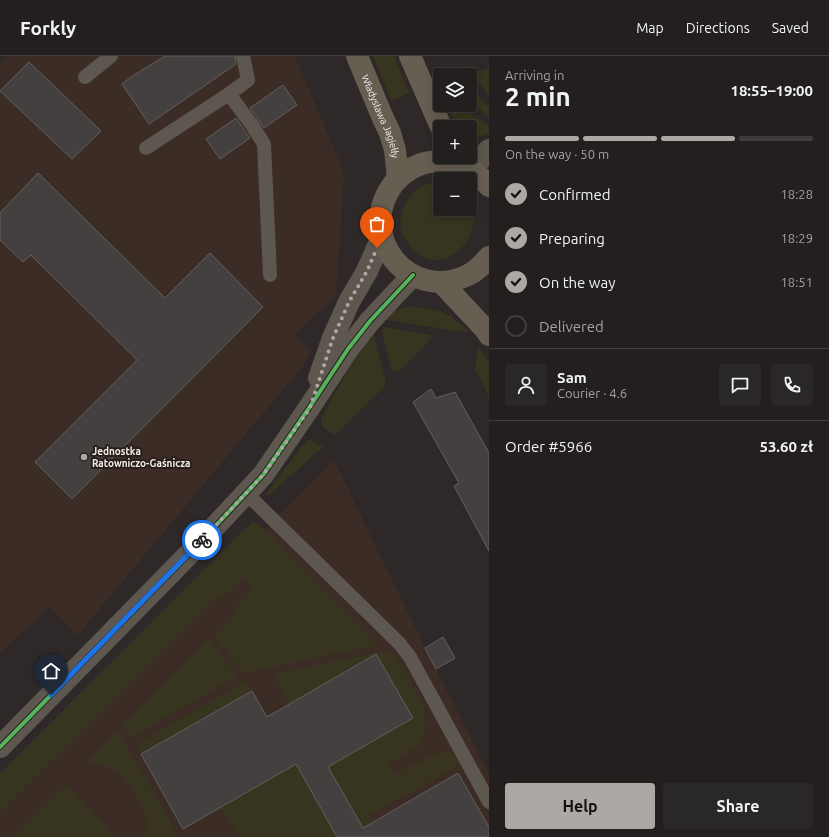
<!DOCTYPE html>
<html lang="en">
<head>
<meta charset="utf-8">
<style>
	body { margin:0; font-family:Ubuntu,sans-serif; background:#2a2727; color:#f1f3f6; height:100vh; display:flex; flex-direction:column; font-size:15px; white-space:nowrap }
	* { box-sizing:border-box; margin:0 }
	p { font-size:13px; color:#a2a2a4 }
	.icon { flex:none; width:22px; height:22px; fill:none; stroke:currentColor; stroke-width:2; stroke-linecap:round; stroke-linejoin:round }
	.map { position:relative; flex:1; overflow:hidden }
	.drawer { display:flex; flex-direction:column; background:#221f1e; width:340px }
	.drawer>* { flex:none }
	.buttons { position:absolute; left:433px; top:12px; display:grid; gap:8px }
	.buttons a { display:grid; place-items:center; width:44px; height:44px; border-radius:4px; background:#221f1e; box-shadow:0 2px 10px #0003,0 0 0 1px #3f3d3c; font-size:20px }
	.pin { position:absolute; display:grid; place-items:center; width:34px; height:34px; color:#fff; margin:-41px -17px; border-radius:50% 50% 50% 0; rotate:-45deg; box-shadow:0 0 4px #0007 }
	.pin .icon { rotate:45deg }
	.courier { position:absolute; display:grid; place-items:center; width:40px; height:40px; margin:-20px; border:3px solid #1a73e8; border-radius:50%; background:#fff; color:#222; box-shadow:0 1px 5px #0007 }
	.headline em { font-style:normal; font-weight:600 }
	.headline div { display:flex; flex-direction:column-reverse }
	.headline { display:flex; align-items:center; justify-content:space-between; height:68px; padding:0 16px }
	h1 { font-size:26px; font-weight:600; line-height:30px }
	.bar { display:grid; grid-template-columns:repeat(4,1fr); gap:6px 4px; align-content:center; height:48px; padding:0 16px }
	.bar i { height:5px; border-radius:3px; background:#3f3d3c }
	.bar .current { background:#aea8a5 }
	.bar p { grid-column:span 4 }
	.line { display:flex; align-items:center; gap:10px; padding:0 16px; border-top:1px solid #3f3d3c }
	.line div { flex:1 }
	.round { display:grid; place-items:center; flex:none; width:42px; height:42px; border-radius:4px; background:#2a2727 }
	ol { padding:0 16px; list-style:none }
	li { display:flex; align-items:center; gap:12px; height:44px }
	li p { margin-inline-start:auto }
	li .icon { padding:4px; border-radius:50%; background:#aea8a5; color:#111; stroke-width:4 }
	li:last-child { color:#a2a2a4 }
	li i { width:22px; height:22px; border:2px solid #3f3d3c; border-radius:50% }
	.primary-button { display:flex; gap:8px; margin-top:auto; padding:8px 16px }
	.primary-button a { flex:1; height:46px; border-radius:4px; background:#aea8a5; color:#111; font-size:16px; font-weight:600; line-height:46px; text-align:center }
	.primary-button a+a { background:#2a2727; color:#f1f3f6 }
	header { display:flex; align-items:center; gap:24px; box-sizing:border-box; height:56px; padding:0 20px; background:#221f1e; border-bottom:1px solid #3f3d3c }
	header strong { font-size:19px }
	nav { display:flex; gap:22px; margin-inline-start:auto; font-size:14px }
	main { display:flex; flex:1; min-height:0 }
	.map>svg:first-child { display:block }
</style>
</head>
<body>
<header>
<strong>Forkly</strong>
<nav><a>Map</a><a>Directions</a><a>Saved</a></nav>
</header>
<main>
<div class="map">
<svg width="489" height="781" viewBox="0 0 489 781">
	<rect width="100%" height="100%" fill="#2e2928"/>
	<g fill="#3b2c26">
		<polygon points="8,0 295,0 344,117 336,240 294,279 311,296 306,306 78,579 49,551 0,598 0,6"/>
		<polygon points="334,404 425,592 489,718 489,781 0,781 0,737"/>
	</g>
	<g fill="#37351f">
		<polygon points="373,0 394,0 409,37 391,45"/>
		<polygon points="489,13 489,39 470,16"/>
		<polygon points="470,29 489,52 489,60 470,47"/>
		<polygon points="447,49 458,49 489,70 489,77 475,83 470,82 470,71 458,71"/>
		<path d="M440,126v27h30v-11c19,46 -38,89 -65,40 -6,-9 -6,-23 -1,-32 8,-16 18,-23 36,-24z"/>
		<path d="M405,251c14,0 30,1 43,8 8,4 15,12 22,18l-88,-14 11,-8z"/>
		<path d="M385,271l45,8 2,3 -33,33c-4,0 -6,-1 -8,-4l-9,-36z"/>
		<polygon points="369,275 373,275 386,325 384,331 335,379 323,371 321,367 322,361"/>
		<polygon points="478,290 489,306 489,340 475,314"/>
		<polygon points="307,384 311,384 323,391 268,440 266,439 268,435"/>
		<polygon points="253,465 264,473 378,589 243,617 215,580 236,558 233,554 254,533 243,522 221,543 218,540 0,756 0,718"/>
		<polygon points="209,583 237,620 130,682 122,670"/>
		<path d="M389,594l11,13 23,44 3,13 -1,13 -4,9 -3,5 -31,17 7,10 46,-22c11,-1 18,2 24,11l-95,52 4,8 -10,5 -35,-61 85,-49 -37,-64 -87,50 -16,-30z"/>
		<polygon points="246,625 252,635 141,698 138,695 139,687"/>
		<path d="M118,675l61,106h-34c1,-6 2,-15 1,-22 -4,-14 -18,-34 -30,-43 -8,-6 -19,-8 -29,-10z"/>
		<polygon points="296,708 337,781 239,781 221,752"/>
		<polygon points="66,728 116,781 13,781"/>
	</g>
	<g fill="#44403f" stroke="#635f5e">
		<polygon points="165,0 235,0 236,8 149,68 122,28 131,21"/>
		<polygon points="29,6 101,75 72,103 0,35"/>
		<polygon points="283,29 297,49 264,72 250,52"/>
		<polygon points="236,62 250,82 220,103 206,83"/>
		<polygon points="38,117 165,242 210,197 263,251 72,443 35,406 137,304 31,199 23,206 0,184 0,157"/>
		<polygon points="431,333 436,342 455,336 489,397 489,495 454,430 459,427 413,346"/>
		<polygon points="443,581 455,602 436,613 425,592"/>
		<polygon points="376,598 413,662 328,711 363,772 458,717 489,771 489,781 337,781 296,708 183,773 141,698 252,635 267,661"/>
	</g>
	<g fill="none" stroke-linecap="round" stroke-linejoin="round">
		<g stroke="#5e574f" stroke-width="14">
			<polyline points="243,0 248,24 229,38 252,69 264,88 270,219"/>
			<polyline points="85,21 111,0"/>
			<polyline points="146,92 229,38"/>
			<polyline points="246,437 399,587 410,601 489,746"/>
		</g>
		<g stroke="#5e574f" stroke-width="22">
			<polyline points="471,113 489,94"/>
			<polyline points="319,322 333,282 349,246 367,215 382,181"/>
			<polyline points="0,691 194,493 263,419 309,352 348,293 370,265 413,219"/>
		</g>
		<g stroke="#675e52" stroke-width="22">
			<path id="s1" d="M357,0l25,60 8,17 5,17 3,28"/>
			<polyline points="410,0 441,71"/>
			<path d="M489,130c-16,-19 -34,-27 -59,-24 -14,2 -28,11 -36,21 -40,52 15,121 74,92 9,-4 15,-11 21,-18"/>
			<polyline points="441,226 485,273 489,279"/>
		</g>
		<g stroke="#281f1a" stroke-width="6">
			<polyline id="cycleway" points="0,691 194,493 263,419 309,352 348,293 370,265 413,219"/>
		</g>
		<use href="#cycleway" stroke="#56b35d" stroke-width="4"/>
	</g>
	<g fill="none" stroke-linecap="round" stroke-linejoin="round">
		<polyline stroke="#aea8a5" stroke-width="4" stroke-dasharray="0 7.2" points="202,484 263,419 310,352 333,282 349,246 367,215 377,192"/>
		<polyline stroke="#1a73e8" stroke-width="5" points="51,639 202,484"/>
	</g>
	<circle fill="#aea8a5" stroke="#281f1a" stroke-width="1.5" cx="84" cy="401" r="4"/>
	<g text-anchor="middle" stroke-width="4" stroke-linejoin="round" paint-order="stroke">
		<g font-size="10" fill="#f3ece9" stroke="#281f1a">
			<text dy="4" stroke="none"><textPath href="#s1" startOffset="65">Władysława Jagiełły</textPath></text>
		</g>
		<g font-size="10" font-weight="bold" fill="#f3ece9" stroke="#281f1a" text-anchor="start">
			<text x="92" y="399">Jednostka<tspan x="92" dy="12">Ratowniczo-Gaśnicza</tspan></text>
		</g>
	</g>
</svg>
<div class="buttons">
<a><svg class="icon" aria-label="layers" viewBox="0 0 24 24"><path d="M12 4l9 5-9 5-9-5zM3 14l9 5 9-5"/></svg></a>
<a>+</a>
<a>−</a>
</div>
<div class="pin" style="left:377px;top:192px;background:#ea580c"><svg class="icon" aria-label="bag" viewBox="0 0 24 24"><path d="M5 8h14l-1 12H6zM9 8a3 3 0 0 1 6 0"/></svg></div>
<div class="pin" style="left:51px;top:639px;background:#1f2937"><svg class="icon" aria-label="home" viewBox="0 0 24 24"><path d="M3 11l9-7 9 7M6 9v11h12V9"/></svg></div>
<div class="courier" style="left:202px;top:484px"><svg class="icon" aria-label="bike" viewBox="0 0 24 24"><circle cx="6" cy="16" r="4"/><circle cx="18" cy="16" r="4"/><path d="M6 16l4-8h5l3 8M10 8l3 8H6M13 5h3"/></svg></div>
</div>
<section class="drawer">
<div class="headline"><div><h1>2 min</h1><p>Arriving in</p></div><em>18:55–19:00</em></div>
<div class="bar"><i class="current"></i><i class="current"></i><i class="current"></i><i></i><p>On the way · 50 m</p></div>
<ol>
<li><svg class="icon" aria-label="check" viewBox="0 0 24 24"><path d="M5 12l5 5 9-10"/></svg>Confirmed<p>18:28</p></li>
<li><svg class="icon" aria-label="check" viewBox="0 0 24 24"><path d="M5 12l5 5 9-10"/></svg>Preparing<p>18:29</p></li>
<li><svg class="icon" aria-label="check" viewBox="0 0 24 24"><path d="M5 12l5 5 9-10"/></svg>On the way<p>18:51</p></li>
<li><i></i>Delivered</li>
</ol>
<div class="line" style="height:72px"><a class="round"><svg class="icon" aria-label="person" viewBox="0 0 24 24"><circle cx="12" cy="8" r="4"/><path d="M4 21q1-7 8-7t8 7"/></svg></a><div><b>Sam</b><p>Courier · 4.6</p></div><a class="round"><svg class="icon" aria-label="chat" viewBox="0 0 24 24"><path d="M4 5h16v11H9l-5 4z"/></svg></a><a class="round"><svg class="icon" aria-label="phone" viewBox="0 0 24 24"><path d="M5 4h4l2 5-3 2q2 4 5 5l2-3 5 2v4C11 20 4 13 5 4z"/></svg></a></div>
<div class="line" style="height:52px"><div>Order #5966</div><b>53.60 zł</b></div>
<div class="primary-button"><a>Help</a><a>Share</a></div>
</section>
</main>
</body>
</html>
